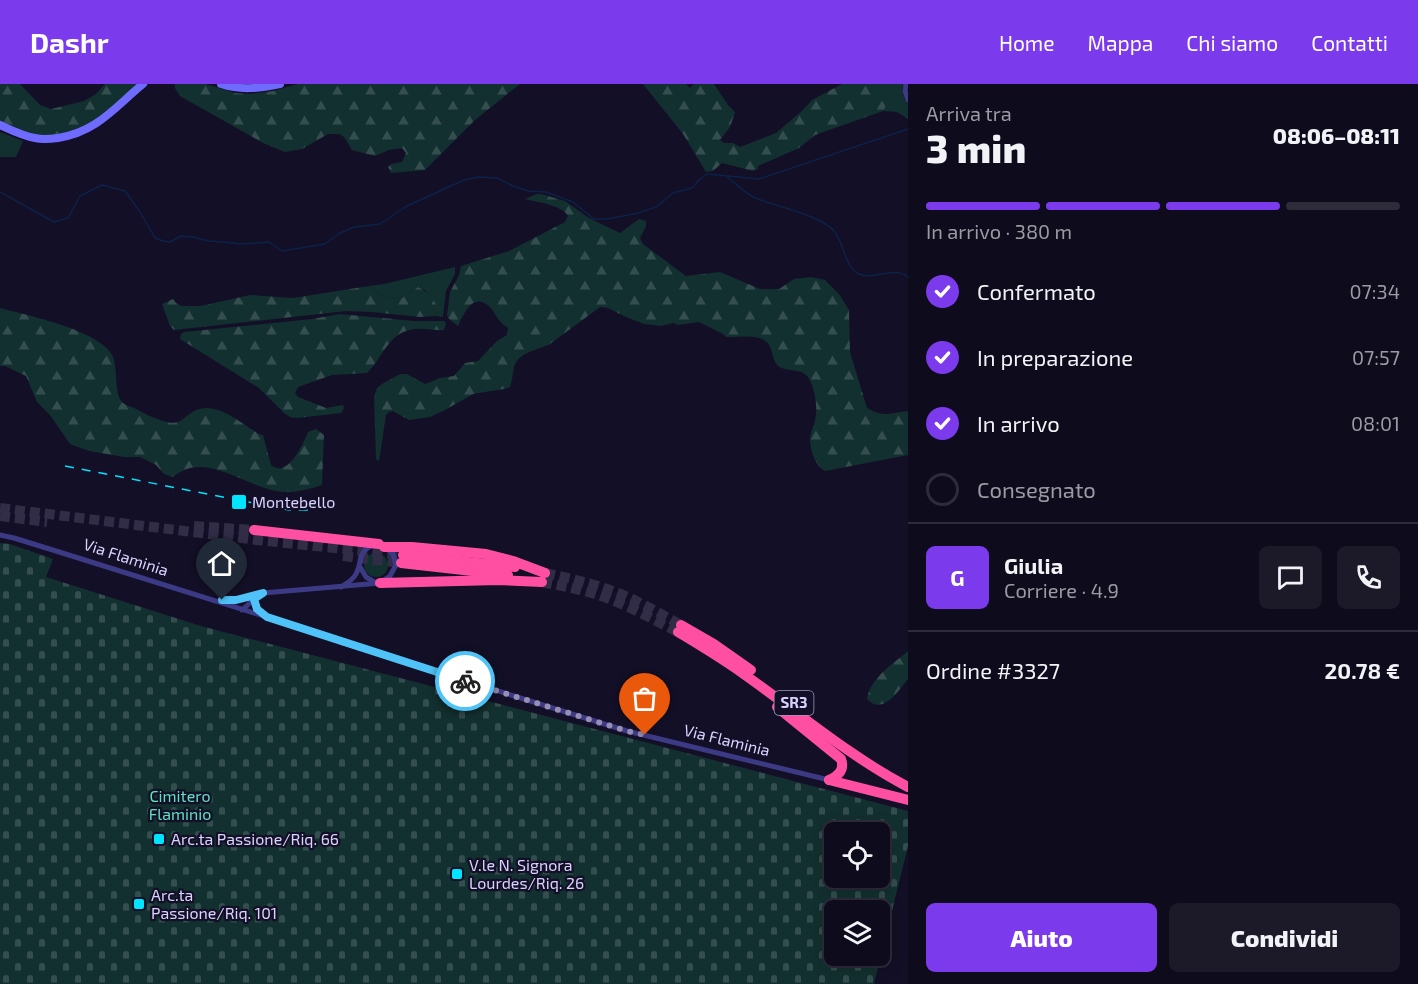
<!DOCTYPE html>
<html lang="it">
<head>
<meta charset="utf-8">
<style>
	body { margin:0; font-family:"Exo 2",sans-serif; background:#1c1929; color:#f1f3f6; height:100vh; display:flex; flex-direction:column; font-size:22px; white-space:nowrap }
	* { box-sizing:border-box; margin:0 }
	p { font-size:20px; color:#9b9ba3 }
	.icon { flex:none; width:33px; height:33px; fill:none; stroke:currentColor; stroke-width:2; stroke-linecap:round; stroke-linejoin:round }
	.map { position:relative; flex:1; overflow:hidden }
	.sheet { display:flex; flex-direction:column; background:#0e0b1c; width:510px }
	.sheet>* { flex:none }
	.tools { position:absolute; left:824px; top:738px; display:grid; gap:12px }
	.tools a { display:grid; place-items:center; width:66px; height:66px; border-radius:9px; background:#0e0b1c; box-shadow:0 3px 15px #0003,0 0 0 2px #2e2b3b; font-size:30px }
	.pin { position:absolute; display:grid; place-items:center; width:51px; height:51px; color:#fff; margin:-62px -26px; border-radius:50% 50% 50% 0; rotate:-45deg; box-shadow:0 0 6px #0007 }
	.pin .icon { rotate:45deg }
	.courier { position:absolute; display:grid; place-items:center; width:60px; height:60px; margin:-30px; border:4px solid #4fc3f7; border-radius:50%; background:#fff; color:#222; box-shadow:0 2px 8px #0007 }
	.head em { font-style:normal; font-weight:800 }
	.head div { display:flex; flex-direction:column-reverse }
	.head { display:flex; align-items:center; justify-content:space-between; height:102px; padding:0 18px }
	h1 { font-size:39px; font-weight:800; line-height:45px }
	.bar { display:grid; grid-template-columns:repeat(4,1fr); gap:9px 6px; align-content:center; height:72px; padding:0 18px }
	.bar i { height:8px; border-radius:4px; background:#2e2b3b }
	.bar .active { background:#7c3aed }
	.bar p { grid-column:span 4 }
	.line { display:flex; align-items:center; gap:15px; padding:0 18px; border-top:2px solid #2e2b3b }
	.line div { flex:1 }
	.round { display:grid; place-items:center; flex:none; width:63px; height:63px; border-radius:9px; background:#1c1929 }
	ol { padding:0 18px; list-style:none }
	li { display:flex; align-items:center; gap:18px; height:66px }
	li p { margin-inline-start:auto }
	li .icon { padding:6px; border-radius:50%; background:#7c3aed; color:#fff; stroke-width:4 }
	li:last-child { color:#9b9ba3 }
	li i { width:33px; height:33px; border:3px solid #2e2b3b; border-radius:50% }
	.cta { display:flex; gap:12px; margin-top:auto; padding:12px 18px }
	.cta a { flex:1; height:69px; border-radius:9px; background:#7c3aed; color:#fff; font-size:24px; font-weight:800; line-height:69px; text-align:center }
	.cta a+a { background:#1c1929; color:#f1f3f6 }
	header { display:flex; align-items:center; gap:36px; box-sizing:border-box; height:84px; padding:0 30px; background:#7c3aed; color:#fff }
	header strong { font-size:28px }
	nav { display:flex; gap:33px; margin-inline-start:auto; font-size:21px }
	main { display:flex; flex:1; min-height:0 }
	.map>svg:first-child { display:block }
</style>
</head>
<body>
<header>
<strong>Dashr</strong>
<nav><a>Home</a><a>Mappa</a><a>Chi siamo</a><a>Contatti</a></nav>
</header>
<main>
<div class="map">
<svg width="908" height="900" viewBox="0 0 908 900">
	<defs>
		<pattern id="forest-firs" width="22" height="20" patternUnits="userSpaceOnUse" patternTransform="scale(1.5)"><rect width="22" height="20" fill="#12302f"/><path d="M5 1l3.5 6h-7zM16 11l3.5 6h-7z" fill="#344d4e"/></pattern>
		<pattern id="cemetery-stones" width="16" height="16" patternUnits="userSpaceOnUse" patternTransform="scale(1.5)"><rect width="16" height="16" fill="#12302f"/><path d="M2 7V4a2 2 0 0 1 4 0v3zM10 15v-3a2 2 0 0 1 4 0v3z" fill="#344d4e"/></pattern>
	</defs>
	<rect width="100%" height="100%" fill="#130f26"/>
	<g fill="#12302f">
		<polygon points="882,0 904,0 902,4 904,14 908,20 908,35 897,28 883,27 886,22 881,7"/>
		<polygon points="0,48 23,57 16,73 0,73"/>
		<polygon points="455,183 455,190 446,207 443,233 435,232 438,228 425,206 418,203 402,214 385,213 369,202 384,200"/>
		<circle cx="376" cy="481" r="12"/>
	</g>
	<g fill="url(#forest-firs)">
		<polygon points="0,0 20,0 40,21 51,25 84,17 96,10 105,0 140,0 93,40 64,50 46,52 27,49 0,39"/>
		<polygon points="175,0 206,0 235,9 249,10 273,7 298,0 520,0 475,36 425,86 391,89 388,83 391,80 402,78 406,69 402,64 389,66 375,72 352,66 344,53 339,50 328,50 302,65 285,68 263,59 180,12 175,4"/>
		<path d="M643,0h43l4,4 4,-4h20l14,21 7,7 -5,15 -10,13 4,3h9l7,4 36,-14 26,-22 10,-11 30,-16h40c-1,12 10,15 1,27l-68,24 -16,13 -41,18v3l-5,2 -31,-8 -9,8 -7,1 -23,-38z"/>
		<path d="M537,110h4l24,7 24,17 31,15 19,-14 7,2v5l-6,12 3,6 43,32 34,-4 40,17h19l15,-10 17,-2 14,3 14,14 10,16 1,42 17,56c18,10 22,5 41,3v44l-83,16c-10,-5 -15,-21 -15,-32 1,-9 6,-17 6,-26 1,-11 -2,-27 -8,-36 -6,-9 -22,-5 -30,-11 -4,-4 -5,-11 -7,-17 -6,-18 -31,-11 -45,-12l-3,-3 -24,-12 -21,3 -5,-2 -12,3 -17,-2 -18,-7 -18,-9 -8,-1 -50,37c-13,7 -31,7 -36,23 -1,7 -2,13 -4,20l-6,2 -31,5 -28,16 -15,7 -21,3 -16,-9 -4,1 -3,3 -7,46 -3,-2 -2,-62 3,-9 5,-4 18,-10h7l18,10 15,-6 14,-2 11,-13 13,-2 19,-20 10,-6 1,-7c-2,-2 -5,-3 -7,-6 -5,-4 -7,-12 -12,-16 -17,-14 -25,8 -31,20l-10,-8 -1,-3 3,-23 9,-17 2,-9 48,-15 56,-29 3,-6c-6,-11 -31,-14 -43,-17z"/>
		<path d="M369,202l16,11 17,1 16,-11c9,4 19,14 20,25l-3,4 -15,1 -48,-5 -26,-1 -172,19 -4,-4 -8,-22 11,-5 3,4 5,3h20l49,-11 43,3z"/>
		<path d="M0,224c26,7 99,22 112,47 7,13 1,39 11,48 3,2 9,4 13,6 8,5 34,17 42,13 10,-5 15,-14 28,-14 19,0 38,17 53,26l4,1 8,30c17,14 32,-21 37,-33l8,-3 8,6 -2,50c-16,5 -30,9 -46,6 -33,-6 -72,-41 -103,-14l-9,-3 -8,-9 -16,-8h-16l-35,-6 -19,-7 -20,-29 -13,-13 -11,-26 -21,-10h-5z"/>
		<path d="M340,230l74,7h30l2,2 -2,7c-11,1 -23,-3 -34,0 -22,4 -28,29 -43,43l-35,2 -34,12 -3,6 3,4 28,11 17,-3 1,3 -3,5 -44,5 -7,-1 -6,-4 -25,-25 -79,-49 1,-5 3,-2 128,-13z"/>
		<path d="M908,567v28c-10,12 -25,37 -41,20 3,-21 26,-35 41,-48z"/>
	</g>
	<path fill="url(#cemetery-stones)" fill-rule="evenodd" d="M0,459l10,1 43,15 -7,18 155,49 707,185v35l-34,138h-874zM834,748h45v46h-45zM834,826h45v46h-45z"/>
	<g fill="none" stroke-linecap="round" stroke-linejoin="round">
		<g stroke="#0c2248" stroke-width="1.5">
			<path d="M727,93c8,6 17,15 26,20 20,9 68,18 81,34 10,11 11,37 25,43 16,7 34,-9 49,3"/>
			<polyline points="0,108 54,138 68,134 80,112 102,101 125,107 140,128 155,154 163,157 170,158 181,152 193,153 209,157 223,158 241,160 269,158 282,167 325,160 340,149 354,143 380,140 407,122 464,96 478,93 497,94 513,102 528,107 546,108 573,118 594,135 608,135 638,129 656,123 673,109 692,104 699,96 707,90 759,95 908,45"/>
		</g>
		<g stroke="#312d47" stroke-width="10" stroke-dasharray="10 5" stroke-linecap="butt">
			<polyline points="0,424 257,456 403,471"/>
			<polyline points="0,432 47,438"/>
			<polyline points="194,442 254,446"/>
			<polyline points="343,472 401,479"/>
			<path d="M545,489c23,5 46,10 68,18 24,9 46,22 68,34"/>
			<path d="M542,498c14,3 28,5 42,9 33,8 64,26 94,41"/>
		</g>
		<g stroke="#3d3a85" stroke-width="5">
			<polyline points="906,0 905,7 908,16"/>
			<polyline points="0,451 14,454 56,467 267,533 340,558 627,647 829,696"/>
			<polyline points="360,483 366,493 376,499"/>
			<path d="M341,503c6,-4 12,-7 15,-13 7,-13 1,-22 17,-29"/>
			<polyline points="254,515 257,525 263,531"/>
			<polyline points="219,517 236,516 263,509 380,499 390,492 396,481 393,470 387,465"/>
			<polyline points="242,526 259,511"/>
		</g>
		<g stroke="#6f6bff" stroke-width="8">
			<path d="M221,0c21,7 39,4 59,0"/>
			<path d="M0,41c11,5 23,11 35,13 8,2 16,1 23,0 39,-6 57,-31 85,-54"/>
		</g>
		<g stroke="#ff4fa3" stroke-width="10">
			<polyline points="254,446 379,460"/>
			<polyline points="384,463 412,463 486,470 513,477 545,489"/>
			<polyline points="403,471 515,483"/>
			<polyline points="401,479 508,491"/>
			<polyline points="380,499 498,496 542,498"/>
			<polyline points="681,541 714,560 751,586"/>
			<path d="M678,548c23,14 45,27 67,43 54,38 104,81 163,112"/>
			<path d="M777,623l64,52c4,11 -3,17 -12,21"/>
			<polyline points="829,696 908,716"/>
		</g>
		<polyline stroke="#00e5ff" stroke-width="1.5" stroke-dasharray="9 8" stroke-linecap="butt" points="65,382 289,426 308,426"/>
	</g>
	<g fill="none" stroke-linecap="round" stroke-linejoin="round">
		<polyline stroke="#948fb3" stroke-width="6" stroke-dasharray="0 10.8" points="465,597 627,647 645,651"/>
		<polyline stroke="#4fc3f7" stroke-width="8" points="222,516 236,516 263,509 254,515 257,525 267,533 465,597"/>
	</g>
	<g fill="#00e5ff" stroke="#130f26" stroke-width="2">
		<rect x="231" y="410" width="16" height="16" rx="3"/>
		<rect x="153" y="749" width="12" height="12" rx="3"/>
		<rect x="451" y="784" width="12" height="12" rx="3"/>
		<rect x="133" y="814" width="12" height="12" rx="3"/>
	</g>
	<g text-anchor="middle" stroke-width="4.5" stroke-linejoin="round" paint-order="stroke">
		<rect fill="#130f26" stroke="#9e99be" stroke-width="1.5" x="774.5" y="607" width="39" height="24" rx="4.5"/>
		<g font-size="15" font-weight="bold" fill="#d9d4ff">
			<text x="794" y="624">SR3</text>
		</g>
		<g font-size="16" fill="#d9d4ff" stroke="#130f26" text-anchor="start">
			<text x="252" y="424">Montebello</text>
			<text x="171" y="761">Arc.ta Passione/Riq. 66</text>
			<text x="469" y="787">V.le N. Signora<tspan x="469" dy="18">Lourdes/Riq. 26</tspan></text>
			<text x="151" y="817">Arc.ta<tspan x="151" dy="18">Passione/Riq. 101</tspan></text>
		</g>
		<g font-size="16" fill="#d9d4ff" stroke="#130f26">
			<text transform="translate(126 473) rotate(18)" y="6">Via Flaminia</text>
			<text transform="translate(727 656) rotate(14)" y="6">Via Flaminia</text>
		</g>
		<g font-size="16" fill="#5fe0c0" stroke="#130f26">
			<text x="180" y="718">Cimitero<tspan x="180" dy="18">Flaminio</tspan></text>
		</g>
	</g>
</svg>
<div class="tools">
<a><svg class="icon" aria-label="locate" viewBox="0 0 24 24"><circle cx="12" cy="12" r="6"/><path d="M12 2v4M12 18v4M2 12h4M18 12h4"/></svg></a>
<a><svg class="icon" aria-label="layers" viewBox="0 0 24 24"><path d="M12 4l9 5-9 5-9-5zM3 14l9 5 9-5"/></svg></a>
</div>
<div class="pin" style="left:645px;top:651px;background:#ea580c"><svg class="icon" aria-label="bag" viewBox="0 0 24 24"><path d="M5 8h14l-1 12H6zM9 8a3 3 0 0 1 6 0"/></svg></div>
<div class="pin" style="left:222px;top:516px;background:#1f2937"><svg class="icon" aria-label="home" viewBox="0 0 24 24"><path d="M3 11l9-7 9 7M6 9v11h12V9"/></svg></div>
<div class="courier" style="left:465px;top:597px"><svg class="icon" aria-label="bike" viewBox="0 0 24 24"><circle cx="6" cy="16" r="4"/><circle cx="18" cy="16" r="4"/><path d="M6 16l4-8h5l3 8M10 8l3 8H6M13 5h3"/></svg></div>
</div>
<section class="sheet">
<div class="head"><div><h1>3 min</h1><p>Arriva tra</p></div><em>08:06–08:11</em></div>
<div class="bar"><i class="active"></i><i class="active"></i><i class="active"></i><i></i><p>In arrivo · 380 m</p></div>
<ol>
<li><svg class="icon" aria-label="check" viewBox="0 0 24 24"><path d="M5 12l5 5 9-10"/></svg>Confermato<p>07:34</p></li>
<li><svg class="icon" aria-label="check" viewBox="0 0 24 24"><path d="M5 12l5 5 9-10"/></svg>In preparazione<p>07:57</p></li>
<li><svg class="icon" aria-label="check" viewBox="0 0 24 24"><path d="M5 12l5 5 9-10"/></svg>In arrivo<p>08:01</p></li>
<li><i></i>Consegnato</li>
</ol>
<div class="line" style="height:108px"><b class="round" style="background:#7c3aed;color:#fff">G</b><div><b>Giulia</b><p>Corriere · 4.9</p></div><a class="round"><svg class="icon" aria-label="chat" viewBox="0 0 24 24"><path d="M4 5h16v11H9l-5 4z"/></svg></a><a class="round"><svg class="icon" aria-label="phone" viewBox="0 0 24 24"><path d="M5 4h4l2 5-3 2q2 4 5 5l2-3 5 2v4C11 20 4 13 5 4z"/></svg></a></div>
<div class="line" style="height:78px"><div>Ordine #3327</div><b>20.78 €</b></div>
<div class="cta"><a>Aiuto</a><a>Condividi</a></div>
</section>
</main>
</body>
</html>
